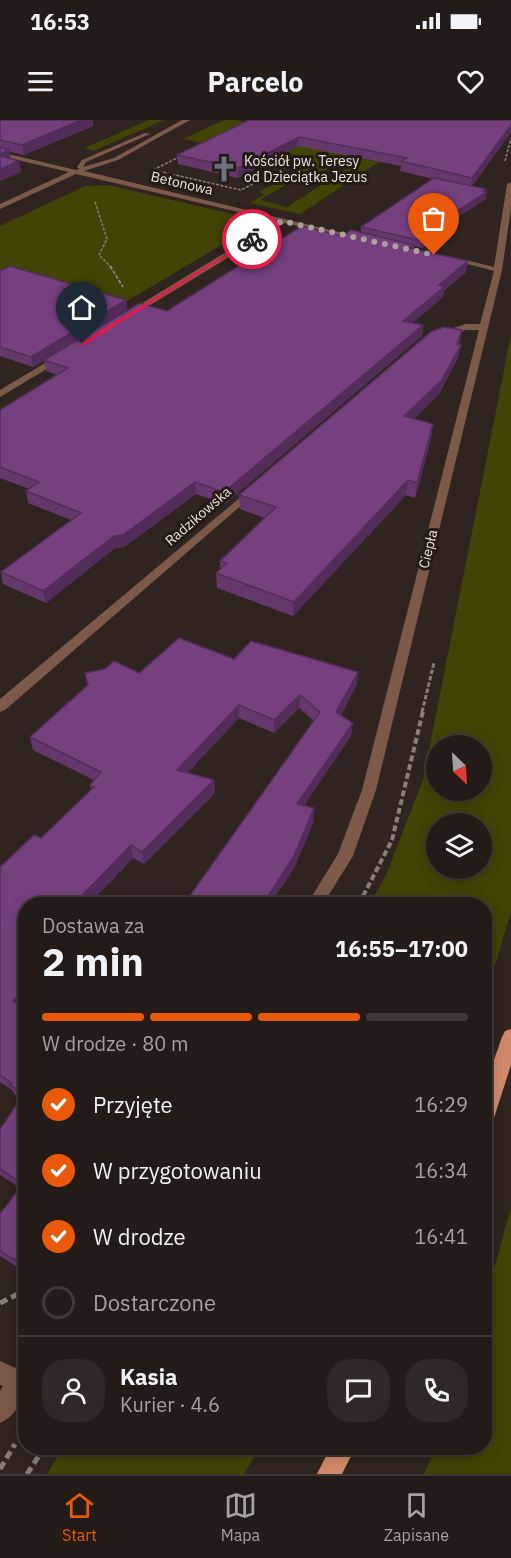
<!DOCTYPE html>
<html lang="pl">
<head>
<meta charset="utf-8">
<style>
	body { margin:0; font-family:"IBM Plex Sans",sans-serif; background:#2f2824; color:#f1f3f6; height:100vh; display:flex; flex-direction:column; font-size:22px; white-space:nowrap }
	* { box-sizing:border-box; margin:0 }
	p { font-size:20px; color:#a3a1a1 }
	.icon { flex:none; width:33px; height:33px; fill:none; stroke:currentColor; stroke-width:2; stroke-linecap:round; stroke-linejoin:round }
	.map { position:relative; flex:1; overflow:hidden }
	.drawer { position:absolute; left:18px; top:777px; width:474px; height:558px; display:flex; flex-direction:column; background:#231b17; border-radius:24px; box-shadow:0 3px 15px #0003,0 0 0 2px #403936 }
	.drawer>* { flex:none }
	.needle { width:39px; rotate:155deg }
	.fabs { position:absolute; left:426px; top:615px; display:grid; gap:12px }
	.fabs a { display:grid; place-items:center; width:66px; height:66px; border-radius:50%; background:#231b17; box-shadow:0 3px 15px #0003,0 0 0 2px #403936; font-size:30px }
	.pin { position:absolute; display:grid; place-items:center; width:51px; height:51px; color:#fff; margin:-62px -26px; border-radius:50% 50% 50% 0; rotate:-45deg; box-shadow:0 0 6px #0007 }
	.pin .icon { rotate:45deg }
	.courier { position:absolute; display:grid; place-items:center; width:60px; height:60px; margin:-30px; border:4px solid #e11d48; border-radius:50%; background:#fff; color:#222; box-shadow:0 2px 8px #0007 }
	.headline em { font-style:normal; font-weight:700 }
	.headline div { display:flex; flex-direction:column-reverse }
	.headline { display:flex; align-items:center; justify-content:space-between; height:102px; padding:0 24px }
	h1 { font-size:39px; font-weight:700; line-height:45px }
	.bar { display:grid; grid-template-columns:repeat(4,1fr); gap:9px 6px; align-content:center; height:72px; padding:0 24px }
	.bar i { height:8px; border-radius:4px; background:#403936 }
	.bar .current { background:#ea580c }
	.bar p { grid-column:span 4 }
	.line { display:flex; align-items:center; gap:15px; padding:0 24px; border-top:2px solid #403936 }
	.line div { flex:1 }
	.round { display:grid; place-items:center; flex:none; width:63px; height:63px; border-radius:24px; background:#2f2824 }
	ol { padding:0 24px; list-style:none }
	li { display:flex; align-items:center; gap:18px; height:66px }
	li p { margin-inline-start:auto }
	li .icon { padding:6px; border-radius:50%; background:#ea580c; color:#fff; stroke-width:4 }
	li:last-child { color:#a3a1a1 }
	li i { width:33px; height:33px; border:3px solid #403936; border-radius:50% }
	.status { display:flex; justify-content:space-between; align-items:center; height:42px; padding:0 30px; background:#231b17; direction:ltr }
	.status svg { height:16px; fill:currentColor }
	header { display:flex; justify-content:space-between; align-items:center; height:78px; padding:0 24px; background:#231b17; font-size:27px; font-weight:700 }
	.menu { display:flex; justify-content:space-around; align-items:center; height:84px; border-top:2px solid #403936; background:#231b17; font-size:16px; color:#a3a1a1 }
	.menu a { display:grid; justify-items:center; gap:3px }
	.menu .current { color:#ea580c }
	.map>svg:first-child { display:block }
</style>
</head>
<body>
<div class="status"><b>16:53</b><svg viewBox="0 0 49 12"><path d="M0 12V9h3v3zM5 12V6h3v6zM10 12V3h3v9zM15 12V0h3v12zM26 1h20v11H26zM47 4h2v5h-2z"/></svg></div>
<header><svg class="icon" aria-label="menu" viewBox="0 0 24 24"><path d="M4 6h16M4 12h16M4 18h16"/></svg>Parcelo<svg class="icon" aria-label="heart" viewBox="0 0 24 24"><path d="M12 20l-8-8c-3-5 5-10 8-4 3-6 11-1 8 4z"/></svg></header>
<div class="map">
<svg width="511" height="1354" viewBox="0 0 511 1354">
	<rect width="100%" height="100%" fill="#2f241f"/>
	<g fill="#414405" fill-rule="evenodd">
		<polygon points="149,0 164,0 93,31 84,28"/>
		<polygon points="224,0 236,0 279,9 244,32 183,19"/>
		<polygon points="300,9 371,23 321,53 309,51 260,80 287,87 362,39 379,42 300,94 250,83 265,74 259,72 307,46 251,34"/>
		<polygon points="108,65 253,99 259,103 122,184 0,149 0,106 85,66"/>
		<path d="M511,215v576l-13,45 -13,33 -1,-85h-114l16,-29 37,-95zM436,626h46v44h-46zM436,704h46v44h-46z"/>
		<polygon points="511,1087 511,1354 424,1354 436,1328 484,1328 485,1183"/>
		<polygon points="63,1328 259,1328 244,1354 47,1354"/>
	</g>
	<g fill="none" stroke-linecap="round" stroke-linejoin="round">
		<g stroke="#877e7a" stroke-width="1.5" stroke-dasharray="3 1.5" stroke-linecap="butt">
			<polygon points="199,27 288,46 241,70 153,50"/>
			<polyline points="505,41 511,18"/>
			<polyline points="95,82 107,119 99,135 112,148"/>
		</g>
		<polyline stroke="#877e7a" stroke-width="2" stroke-dasharray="4 1.5" stroke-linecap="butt" points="110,146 123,167"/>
		<polyline stroke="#877e7a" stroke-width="3" stroke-dasharray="4.5 2" stroke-linecap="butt" points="422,592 434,543"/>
		<polyline stroke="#877e7a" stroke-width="4" stroke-dasharray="6 3" stroke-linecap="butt" points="359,784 392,720 423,591"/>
		<g stroke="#877e7a" stroke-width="5" stroke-dasharray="8 4.5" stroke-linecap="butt">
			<polyline points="0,1183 26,1170"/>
			<polyline points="0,1349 15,1324"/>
			<polyline points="27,1354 44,1328"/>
		</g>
		<g fill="#7c5949" fill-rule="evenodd">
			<polygon points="182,0 190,0 118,40 84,51 368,119 364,121 285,103 129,198 126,197 126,193 277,101 76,54 0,89 0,84 69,52 0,36 0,32 76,50 79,49 77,47 82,40 145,13 150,14 86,42 83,47 114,38"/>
			<polygon points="511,62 511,88 502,150 376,670 353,736 323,784 307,784 338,734 362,670 479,210 466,210 436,219 432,216 465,204 480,204 494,151 445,138 449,136 494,147 507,64"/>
			<polygon points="62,233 67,236 65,238 0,277 0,270"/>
			<polygon points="255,365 259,366 259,370 5,590 0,592 0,579"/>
			<path d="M26,1240c0,23 -1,52 -26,63v-32l3,-5 -3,-1v-24l15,7 3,-5z"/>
		</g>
		<g fill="#d18a69" fill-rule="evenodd">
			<polygon points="511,909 511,945 494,998 491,1005 484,1007 484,968 502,917 505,911"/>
			<polygon points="330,1328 355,1328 342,1354 317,1354"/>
		</g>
	</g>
	<g fill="#65376d">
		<polygon points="0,0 93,6 24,35 10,32 11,39 19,41 21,52 0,61"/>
		<polygon points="249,0 511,0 511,12 472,66 486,69 486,79 453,100 452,107 423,128 414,126 414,129 466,152 444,171 443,177 412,203 423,205 422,216 225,384 196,374 124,427 115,428 46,483 3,464 1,452 71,400 28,383 26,371 29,369 0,358 0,290 57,255 46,251 44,240 167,191 342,116 361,112 361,107 433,59 400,51 401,46 298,26 238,58 178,44 177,35"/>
		<polygon points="0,149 126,180 127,190 33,247 0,236"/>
		<polygon points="459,225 461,225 458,238 439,274 414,299 433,304 431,319 415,378 406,375 293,496 217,468 216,453 220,449 220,441 264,398 240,389 239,375"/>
		<polygon points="234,539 357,564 341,595 351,616 304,685 314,688 314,701 294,748 270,784 184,784 314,601 299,588 274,613 239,598 187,653 214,660 215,673 144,744 133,738 89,784 26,784 26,883 22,887 26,889 26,1140 19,1148 0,1136 0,1094 20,1068 0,1055 0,1009 20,979 15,975 13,971 0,962 0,747 41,718 91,670 90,665 94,660 33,630 30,617 87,565 85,553 139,553"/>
	</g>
	<g fill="#532d59">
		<polygon points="81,0 93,0 93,6 24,35 22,25"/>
		<polygon points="511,5 511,12 471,68 472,58"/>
		<polygon points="299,17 298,26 238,58 238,48"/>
		<polygon points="9,30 11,41 0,46 0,34"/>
		<polygon points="19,41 21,52 0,61 0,49"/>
		<polygon points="486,69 485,73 487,72 486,79 453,100 452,107 423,128 423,121 446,98"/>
		<polygon points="468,141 466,152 444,171 443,177 402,212 403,201 439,165"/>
		<polygon points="126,180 127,190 33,247 31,237"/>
		<polygon points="423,205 422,216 225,384 224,372"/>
		<polygon points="462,210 460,223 456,233 461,225 458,238 439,274 402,310 404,296 457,224"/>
		<polygon points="433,304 431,319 415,378 417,363"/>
		<polygon points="408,360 406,375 293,496 294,482"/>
		<polygon points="195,362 196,374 124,427 115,428 46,483 43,471 114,416"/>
		<polygon points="358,552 357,564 335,605 336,592"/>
		<polygon points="300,575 299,588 274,613 274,600"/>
		<polygon points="239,585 239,598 178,663 177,650"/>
		<polygon points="353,603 351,616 297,696 297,684"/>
		<polygon points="214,660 215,673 144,744 142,732"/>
		<polygon points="314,688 314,701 294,748 270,784 263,784"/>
		<polygon points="131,725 133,738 89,784 74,784"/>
		<polygon points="26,867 26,883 17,893 13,881"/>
		<polygon points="26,1125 26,1140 19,1148 15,1140"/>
	</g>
	<g fill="#76407f" stroke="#532d59" stroke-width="1.5">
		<polygon points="0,0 81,0 22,25 0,20"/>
		<polygon points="249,0 511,0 511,5 472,58 401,41 407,38 299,17 238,48 177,35"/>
		<polygon points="0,27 9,30 0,34"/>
		<polygon points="0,36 19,41 0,49"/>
		<polygon points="434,58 486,69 483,71 487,72 446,98 453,100 423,121 361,107"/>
		<polygon points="302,106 342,116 351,110 414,125 409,128 468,141 439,165 444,167 403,201 423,205 224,372 195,362 123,415 114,416 43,471 1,452 81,393 26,371 39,362 0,347 0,290 68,248 44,240 140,183 167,191"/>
		<polygon points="10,146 126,180 31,237 0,227 0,149 3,150"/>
		<polygon points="444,207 462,210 457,224 461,225 441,261 404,296 433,304 417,363 408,360 294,482 216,453 227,443 220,441 276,387 239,375 432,211"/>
		<polygon points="179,518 234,539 251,521 358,552 336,592 353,603 297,684 314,688 294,736 263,784 184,784 320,592 300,575 274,600 239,585 177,650 214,660 142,732 131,725 74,784 26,784 26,867 13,881 26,889 26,1125 15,1140 0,1131 0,1094 23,1064 0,1049 0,1009 24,974 10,965 12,963 0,955 0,747 34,715 41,718 94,667 90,665 101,652 30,617 88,565 85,553 105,549 114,541 139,553"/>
	</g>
	<polygon fill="#e11d48" points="252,118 253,120 84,225 79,224"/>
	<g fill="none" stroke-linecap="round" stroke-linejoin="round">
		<polyline stroke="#aaa19e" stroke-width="6" stroke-dasharray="0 10.8" points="252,119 282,101 434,135"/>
	</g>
	<defs>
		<g id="church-bare" transform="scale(2.07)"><path d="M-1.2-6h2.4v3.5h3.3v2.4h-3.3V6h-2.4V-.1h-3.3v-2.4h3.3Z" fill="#6b7280" stroke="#251b15" stroke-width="2.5" paint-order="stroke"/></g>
	</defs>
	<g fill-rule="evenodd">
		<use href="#church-bare" x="224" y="49"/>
	</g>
	<g text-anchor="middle" stroke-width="6" stroke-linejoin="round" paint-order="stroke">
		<g font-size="14" fill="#ede5e2" stroke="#251b15" text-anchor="start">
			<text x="244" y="46">Kościół pw. Teresy<tspan x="244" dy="16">od Dzieciątka Jezus</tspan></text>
		</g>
		<g font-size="14" fill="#ede5e2" stroke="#251b15">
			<text transform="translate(182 63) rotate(13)" y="5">Betonowa</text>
			<text transform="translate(198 396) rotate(-41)" y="5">Radzikowska</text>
			<text transform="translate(428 429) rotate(-76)" y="5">Ciepła</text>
		</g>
	</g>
</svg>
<div class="fabs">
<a><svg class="needle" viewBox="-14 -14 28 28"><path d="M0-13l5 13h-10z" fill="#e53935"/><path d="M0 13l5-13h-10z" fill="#a3a1a1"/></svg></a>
<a><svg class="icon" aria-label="layers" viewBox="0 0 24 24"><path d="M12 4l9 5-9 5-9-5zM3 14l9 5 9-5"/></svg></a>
</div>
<div class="pin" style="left:434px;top:135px;background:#ea580c"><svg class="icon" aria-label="bag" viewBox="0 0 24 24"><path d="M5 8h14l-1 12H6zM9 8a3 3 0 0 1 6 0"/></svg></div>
<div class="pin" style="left:82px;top:224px;background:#1f2937"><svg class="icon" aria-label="home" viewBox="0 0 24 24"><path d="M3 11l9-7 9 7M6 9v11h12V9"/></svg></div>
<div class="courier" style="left:252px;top:119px"><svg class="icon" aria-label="bike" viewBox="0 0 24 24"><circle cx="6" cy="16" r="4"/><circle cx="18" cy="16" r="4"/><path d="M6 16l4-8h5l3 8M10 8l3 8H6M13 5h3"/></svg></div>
<section class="drawer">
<div class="headline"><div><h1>2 min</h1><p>Dostawa za</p></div><em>16:55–17:00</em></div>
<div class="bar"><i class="current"></i><i class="current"></i><i class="current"></i><i></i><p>W drodze · 80 m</p></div>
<ol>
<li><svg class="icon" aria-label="check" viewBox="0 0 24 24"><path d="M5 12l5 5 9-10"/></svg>Przyjęte<p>16:29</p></li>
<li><svg class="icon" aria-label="check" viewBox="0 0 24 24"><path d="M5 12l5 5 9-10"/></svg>W przygotowaniu<p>16:34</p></li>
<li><svg class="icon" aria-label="check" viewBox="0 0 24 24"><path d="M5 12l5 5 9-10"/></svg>W drodze<p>16:41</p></li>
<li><i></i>Dostarczone</li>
</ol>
<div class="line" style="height:108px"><a class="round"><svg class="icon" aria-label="person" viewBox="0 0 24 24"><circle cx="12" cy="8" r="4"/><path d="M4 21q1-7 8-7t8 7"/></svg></a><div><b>Kasia</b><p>Kurier · 4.6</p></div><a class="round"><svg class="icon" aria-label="chat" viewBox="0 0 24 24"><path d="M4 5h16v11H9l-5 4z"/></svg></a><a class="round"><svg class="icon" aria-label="phone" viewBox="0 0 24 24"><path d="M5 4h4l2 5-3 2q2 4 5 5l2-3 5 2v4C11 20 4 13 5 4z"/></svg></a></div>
</section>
</div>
<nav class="menu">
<a class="current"><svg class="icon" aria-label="home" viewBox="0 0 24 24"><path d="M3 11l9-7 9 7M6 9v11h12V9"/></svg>Start</a>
<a><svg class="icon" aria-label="map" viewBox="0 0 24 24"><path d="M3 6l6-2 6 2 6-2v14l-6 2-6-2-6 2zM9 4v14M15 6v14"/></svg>Mapa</a>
<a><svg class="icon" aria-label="saved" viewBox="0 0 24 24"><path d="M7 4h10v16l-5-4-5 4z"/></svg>Zapisane</a>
</nav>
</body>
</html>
